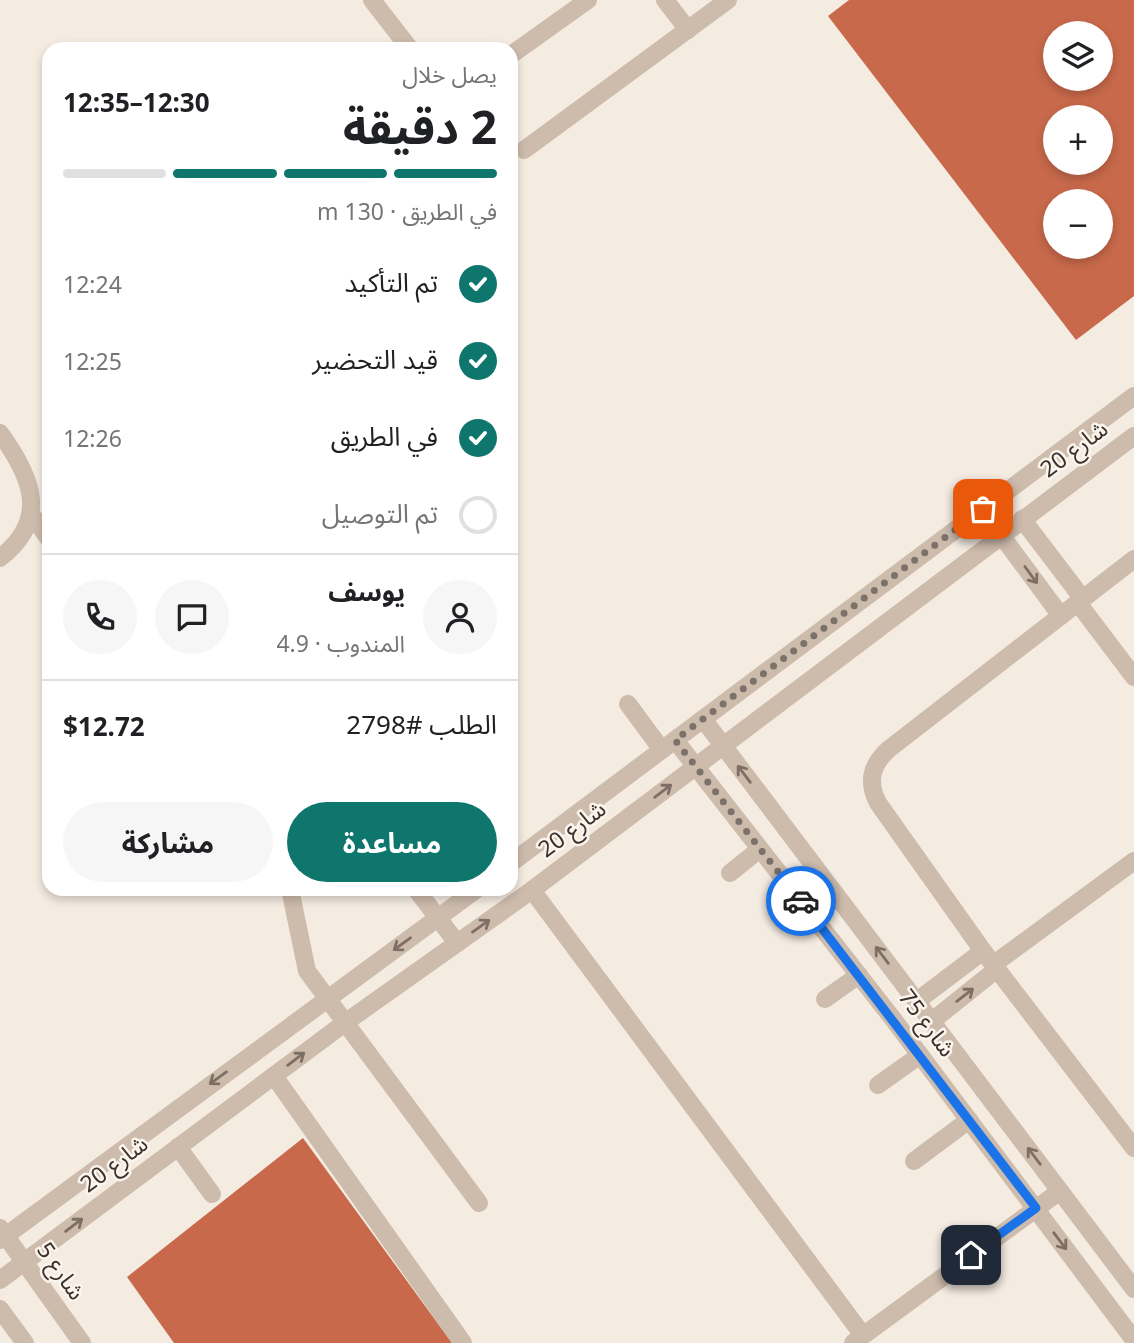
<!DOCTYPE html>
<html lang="ar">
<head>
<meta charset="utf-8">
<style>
	body { margin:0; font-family:"Noto Sans","Noto Sans Arabic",sans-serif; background:#f6f6f6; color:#202124; direction:rtl; height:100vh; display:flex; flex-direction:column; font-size:26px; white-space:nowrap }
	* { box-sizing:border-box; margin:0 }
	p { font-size:23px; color:#757577 }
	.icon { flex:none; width:38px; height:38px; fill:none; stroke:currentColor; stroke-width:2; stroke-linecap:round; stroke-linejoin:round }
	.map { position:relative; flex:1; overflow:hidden; direction:ltr }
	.side { position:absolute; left:42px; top:42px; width:476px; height:854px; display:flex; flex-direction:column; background:#fff; border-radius:21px; box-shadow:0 4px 10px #0003; direction:rtl }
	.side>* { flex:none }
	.controls { position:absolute; left:1043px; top:21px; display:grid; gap:14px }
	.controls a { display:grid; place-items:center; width:70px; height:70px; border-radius:50%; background:#fff; box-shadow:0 4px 10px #0003; font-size:35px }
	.pin { position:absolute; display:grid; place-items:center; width:60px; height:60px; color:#fff; margin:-30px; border-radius:14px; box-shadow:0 4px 10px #0006 }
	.courier { position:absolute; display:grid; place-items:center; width:70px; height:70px; margin:-35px; border:5px solid #1a73e8; border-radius:50%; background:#fff; color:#222; box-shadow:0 2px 9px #0007 }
	.head em { font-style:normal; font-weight:700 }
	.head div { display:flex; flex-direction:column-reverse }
	.head { display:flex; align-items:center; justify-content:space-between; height:119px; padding:0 21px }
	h1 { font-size:46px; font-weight:700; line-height:52px }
	.bar { display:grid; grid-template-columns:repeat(4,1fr); gap:10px 7px; align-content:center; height:84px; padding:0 21px }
	.bar i { height:9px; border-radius:5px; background:#e0e0e0 }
	.bar .active { background:#0f766e }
	.bar p { grid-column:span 4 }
	.line { display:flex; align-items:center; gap:18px; padding:0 21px; border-top:2px solid #e0e0e0 }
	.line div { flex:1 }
	.round { display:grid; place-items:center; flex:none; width:74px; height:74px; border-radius:37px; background:#f6f6f6 }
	ol { padding:0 21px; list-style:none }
	li { display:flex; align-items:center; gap:21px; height:77px }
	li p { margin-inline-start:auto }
	li .icon { padding:7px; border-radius:50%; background:#0f766e; color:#fff; stroke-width:4 }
	li:last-child { color:#757577 }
	li i { width:38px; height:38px; border:4px solid #e0e0e0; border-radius:50% }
	.cta { display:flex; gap:14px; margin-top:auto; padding:14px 21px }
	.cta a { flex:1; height:80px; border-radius:42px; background:#0f766e; color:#fff; font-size:28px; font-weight:700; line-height:80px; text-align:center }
	.cta a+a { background:#f6f6f6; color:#202124 }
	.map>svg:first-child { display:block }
</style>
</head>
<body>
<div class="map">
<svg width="1134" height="1343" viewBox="0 0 1134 1343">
	<rect width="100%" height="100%" fill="#f4ebe1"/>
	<g fill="#c8694b" fill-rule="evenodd">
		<path d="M849,0h285v296l-58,44 -248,-324zM1055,33h46v46h-46zM1055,117h46v46h-46zM1055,201h46v46h-46z"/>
		<polygon points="303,1138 452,1343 174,1343 127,1277"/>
	</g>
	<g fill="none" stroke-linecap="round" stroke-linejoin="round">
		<g stroke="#cdbbac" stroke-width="18">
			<polyline points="372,0 410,49"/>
			<polyline points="665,0 688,30"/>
			<polyline points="511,55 588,0"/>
			<polyline points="524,150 728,0"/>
			<path d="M0,433c32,44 50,86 0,125"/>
			<polyline points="31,514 49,539"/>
			<polyline points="1022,519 1083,599"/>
			<polyline points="1001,535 1061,616"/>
			<path d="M1134,559l-245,190c-18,16 -22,33 -11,54l105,148 151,197"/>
			<polyline points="1078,603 1134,677"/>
			<polyline points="628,704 662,750"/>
			<polyline points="703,719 1134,1289"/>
			<polyline points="675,740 893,1019 1134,1340"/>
			<polyline points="511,863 1134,396"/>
			<polyline points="730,873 760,849"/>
			<polyline points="290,889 307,971 479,1203"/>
			<polyline points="416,889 457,943"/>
			<polyline points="532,890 862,1334"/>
			<polyline points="781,914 800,900"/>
			<polyline points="994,964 1134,861"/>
			<polyline points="825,999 859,975"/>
			<polyline points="917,1001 983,951"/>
			<polyline points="932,1021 997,969"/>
			<polyline points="274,1076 463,1343"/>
			<polyline points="878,1085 920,1055"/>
			<polyline points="178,1147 212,1194"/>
			<polyline points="914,1161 969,1120"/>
			<polyline points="0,1228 82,1343"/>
			<polyline points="0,1240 477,889"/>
			<polyline points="0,1280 346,1022 532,890 1134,436"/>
			<polyline points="0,1309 25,1343"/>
			<polyline points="853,1343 1060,1191"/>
		</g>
	</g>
	<defs><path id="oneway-shaft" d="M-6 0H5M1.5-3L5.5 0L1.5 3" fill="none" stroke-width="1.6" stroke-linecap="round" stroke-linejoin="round" transform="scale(1.75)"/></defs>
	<g stroke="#7d6f65">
		<use href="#oneway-shaft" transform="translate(1031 575) rotate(54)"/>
		<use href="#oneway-shaft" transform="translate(744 774) rotate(-127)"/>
		<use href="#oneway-shaft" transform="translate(663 791) rotate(-37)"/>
		<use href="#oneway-shaft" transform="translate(481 926) rotate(-36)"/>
		<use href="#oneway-shaft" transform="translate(402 944) rotate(144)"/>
		<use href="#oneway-shaft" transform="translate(882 955) rotate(-127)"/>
		<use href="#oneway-shaft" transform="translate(965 995) rotate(-38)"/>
		<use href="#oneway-shaft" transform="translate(296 1059) rotate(-37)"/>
		<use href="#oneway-shaft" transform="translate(218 1078) rotate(144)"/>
		<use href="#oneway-shaft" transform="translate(1034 1156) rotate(-127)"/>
		<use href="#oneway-shaft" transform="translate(74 1225) rotate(-37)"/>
		<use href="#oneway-shaft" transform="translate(1060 1241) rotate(53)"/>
	</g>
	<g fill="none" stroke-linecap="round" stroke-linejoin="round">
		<polyline stroke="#7c716b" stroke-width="7" stroke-dasharray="0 12.6" points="801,901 675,740 983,509"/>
		<polyline stroke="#1a73e8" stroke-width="9" points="801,901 1036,1208 971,1255"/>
	</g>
	<g text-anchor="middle" stroke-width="5" stroke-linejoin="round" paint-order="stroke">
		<g font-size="23" fill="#3b302b" stroke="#fbf5ee">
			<text transform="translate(1074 449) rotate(-37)" y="8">شارع 20</text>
			<text transform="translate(572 829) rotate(-37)" y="8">شارع 20</text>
			<text transform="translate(927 1023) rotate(53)" y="8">شارع 75</text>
			<text transform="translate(114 1164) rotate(-37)" y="8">شارع 20</text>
			<text transform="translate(61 1271) rotate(55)" y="8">شارع 5</text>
		</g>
	</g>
</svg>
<div class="controls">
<a><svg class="icon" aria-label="layers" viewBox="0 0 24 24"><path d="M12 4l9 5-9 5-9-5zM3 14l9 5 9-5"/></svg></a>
<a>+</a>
<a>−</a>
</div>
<div class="pin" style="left:983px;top:509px;background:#ea580c"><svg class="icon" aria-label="bag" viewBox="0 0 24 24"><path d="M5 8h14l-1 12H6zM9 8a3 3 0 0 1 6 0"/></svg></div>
<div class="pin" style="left:971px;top:1255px;background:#1f2937"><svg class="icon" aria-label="home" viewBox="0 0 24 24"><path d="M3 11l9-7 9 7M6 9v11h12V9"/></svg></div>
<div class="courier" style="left:801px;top:901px"><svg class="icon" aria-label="car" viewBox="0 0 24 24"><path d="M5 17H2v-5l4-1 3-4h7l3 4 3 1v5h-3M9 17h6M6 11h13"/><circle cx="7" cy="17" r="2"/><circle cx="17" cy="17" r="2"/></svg></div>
<section class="side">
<div class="head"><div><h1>2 دقيقة</h1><p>يصل خلال</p></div><em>12:30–12:35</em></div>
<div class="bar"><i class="active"></i><i class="active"></i><i class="active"></i><i></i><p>في الطريق · 130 m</p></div>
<ol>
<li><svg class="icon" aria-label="check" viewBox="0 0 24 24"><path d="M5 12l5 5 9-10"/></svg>تم التأكيد<p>12:24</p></li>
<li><svg class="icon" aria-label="check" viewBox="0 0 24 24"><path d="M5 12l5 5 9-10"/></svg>قيد التحضير<p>12:25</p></li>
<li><svg class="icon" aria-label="check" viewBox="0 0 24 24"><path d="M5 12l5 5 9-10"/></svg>في الطريق<p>12:26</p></li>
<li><i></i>تم التوصيل</li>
</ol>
<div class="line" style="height:126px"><a class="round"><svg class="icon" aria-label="person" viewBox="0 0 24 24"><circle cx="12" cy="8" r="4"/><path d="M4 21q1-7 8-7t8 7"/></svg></a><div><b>يوسف</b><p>المندوب · 4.9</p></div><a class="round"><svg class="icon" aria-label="chat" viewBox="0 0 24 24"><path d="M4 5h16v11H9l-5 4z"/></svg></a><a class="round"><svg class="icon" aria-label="phone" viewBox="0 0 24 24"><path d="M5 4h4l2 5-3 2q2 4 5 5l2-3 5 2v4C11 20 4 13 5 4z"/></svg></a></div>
<div class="line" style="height:91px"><div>الطلب #2798</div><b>$12.72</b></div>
<div class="cta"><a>مساعدة</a><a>مشاركة</a></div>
</section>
</div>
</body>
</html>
